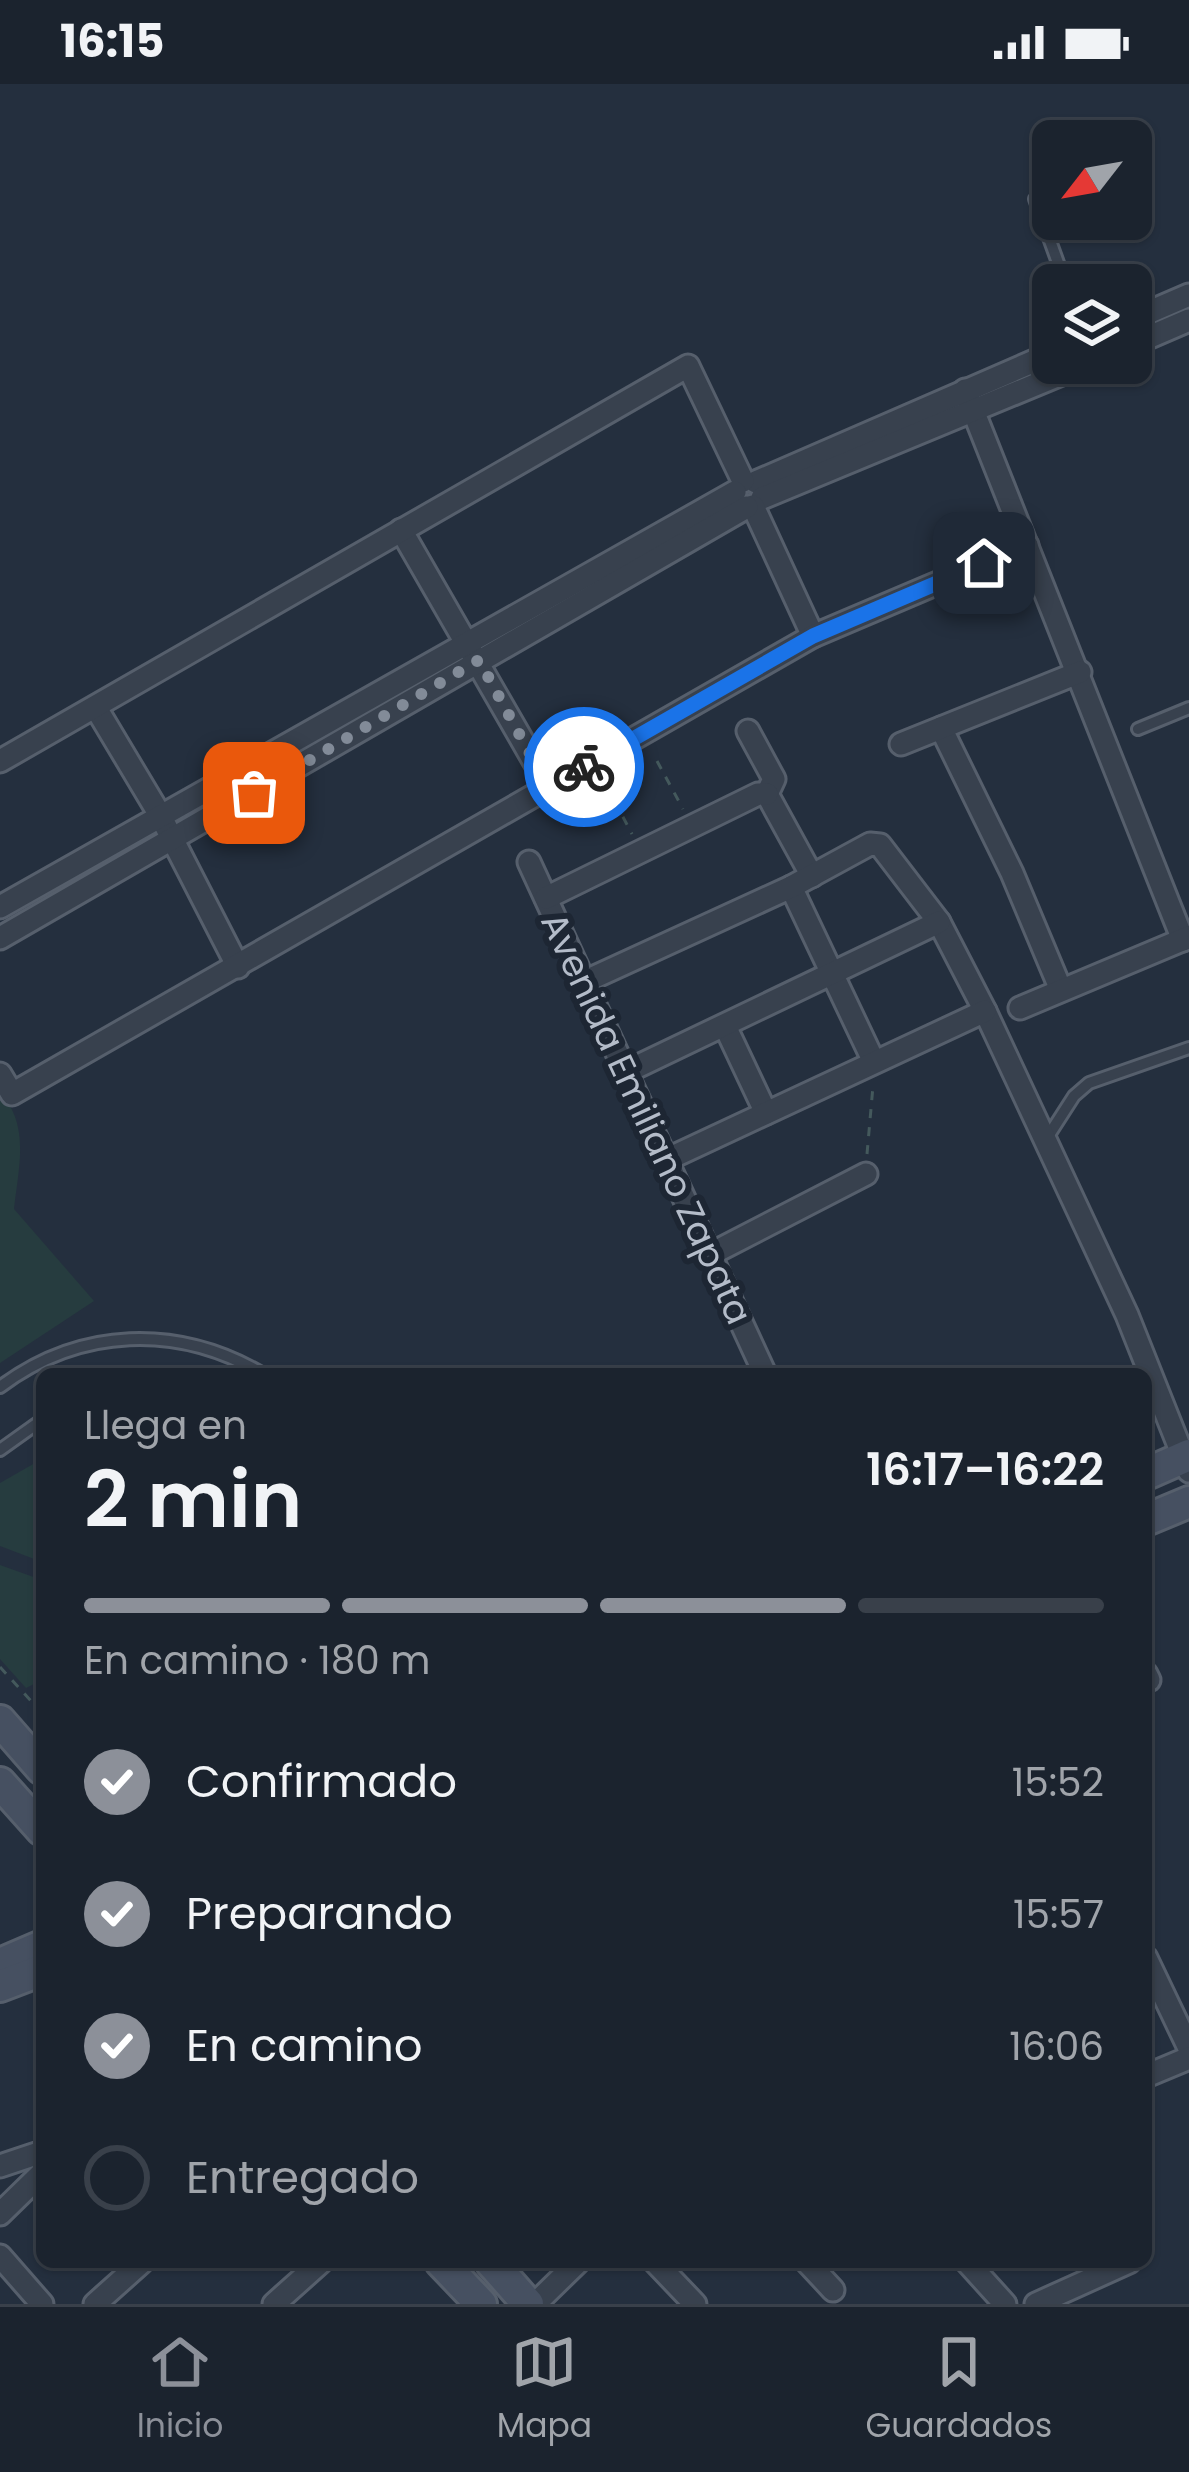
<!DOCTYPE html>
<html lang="es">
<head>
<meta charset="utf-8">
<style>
	body { margin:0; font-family:Poppins,sans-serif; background:#242b36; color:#f1f3f6; height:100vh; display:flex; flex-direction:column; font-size:45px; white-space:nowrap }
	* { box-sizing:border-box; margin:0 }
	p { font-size:39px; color:#a0a4aa }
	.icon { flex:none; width:66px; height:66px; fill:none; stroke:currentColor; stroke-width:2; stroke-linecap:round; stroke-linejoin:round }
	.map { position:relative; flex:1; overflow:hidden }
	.sheet { position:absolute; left:36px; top:1284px; width:1116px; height:900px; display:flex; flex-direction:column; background:#1b232e; border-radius:18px; box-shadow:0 3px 9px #0004,0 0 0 3px #39404a }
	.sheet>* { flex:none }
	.needle { width:78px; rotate:239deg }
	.controls { position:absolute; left:1032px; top:36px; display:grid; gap:24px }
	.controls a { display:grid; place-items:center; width:120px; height:120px; border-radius:18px; background:#1b232e; box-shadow:0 3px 9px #0004,0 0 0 3px #39404a; font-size:60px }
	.pin { position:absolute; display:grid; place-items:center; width:102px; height:102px; color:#fff; margin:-51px; border-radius:24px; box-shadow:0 6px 18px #0006 }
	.courier { position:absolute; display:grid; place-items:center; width:120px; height:120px; margin:-60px; border:9px solid #1a73e8; border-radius:50%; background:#fff; color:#222; box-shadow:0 3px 15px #0007 }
	.headline em { font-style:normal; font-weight:600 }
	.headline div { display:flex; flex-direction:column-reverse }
	.headline { display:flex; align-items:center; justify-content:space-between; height:204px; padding:0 48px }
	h1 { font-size:78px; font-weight:600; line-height:90px }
	.bar { display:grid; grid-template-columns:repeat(4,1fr); gap:18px 12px; align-content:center; height:144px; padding:0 48px }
	.bar i { height:15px; border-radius:9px; background:#39404a }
	.bar .selected { background:#8c9099 }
	.bar p { grid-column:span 4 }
	ol { padding:0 48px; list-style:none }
	li { display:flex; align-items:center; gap:36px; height:132px }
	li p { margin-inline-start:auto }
	li .icon { padding:12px; border-radius:50%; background:#8c9099; color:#fff; stroke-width:4 }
	li:last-child { color:#a0a4aa }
	li i { width:66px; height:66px; border:6px solid #39404a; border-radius:50% }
	.status { display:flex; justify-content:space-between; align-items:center; height:84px; padding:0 60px; background:#1b232e; direction:ltr }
	.status svg { height:33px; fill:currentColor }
	.dock { display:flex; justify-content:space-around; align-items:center; height:168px; border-top:3px solid #39404a; background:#1b232e; font-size:33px; color:#a0a4aa }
	.dock a { display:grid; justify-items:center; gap:6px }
	.dock .selected { color:#8c9099 }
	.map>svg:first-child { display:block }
</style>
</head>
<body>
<div class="status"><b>16:15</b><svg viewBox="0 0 49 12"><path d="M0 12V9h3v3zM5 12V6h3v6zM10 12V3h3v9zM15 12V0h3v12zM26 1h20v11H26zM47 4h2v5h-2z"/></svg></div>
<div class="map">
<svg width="1189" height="2220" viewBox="0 0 1189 2220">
	<rect width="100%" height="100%" fill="#242f3e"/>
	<g fill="#263c3f">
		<path d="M0,1009c31,32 18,77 14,116l80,92 -94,62z"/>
		<polygon points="42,1375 42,1478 0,1462 0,1399"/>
		<polygon points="0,1481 42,1496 42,1596 26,1604 0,1575"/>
	</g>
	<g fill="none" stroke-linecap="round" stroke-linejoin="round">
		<g stroke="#565f6c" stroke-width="16">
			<g id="service">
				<polyline points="1035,115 1066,201"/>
				<polyline points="1138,645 1189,624"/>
				<polyline points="1047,1054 1074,1012 1089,999 1189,964"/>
				<path d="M0,1303c80,-60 178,-63 263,-13"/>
				<polyline points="0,1366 42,1336"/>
			</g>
		</g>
		<g stroke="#565f6c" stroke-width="27">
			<g id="minor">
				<polyline points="1131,236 1189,211"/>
				<polyline points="1131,261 1189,236"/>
				<polyline points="965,306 1183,856"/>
				<polyline points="756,398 1053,269"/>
				<polyline points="762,414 1088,279"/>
				<polyline points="753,422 813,552"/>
				<polyline points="401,446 549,703"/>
				<polyline points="96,624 160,731 238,883"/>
				<polyline points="941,644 1012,789 1061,906"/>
				<polyline points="748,647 774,695 767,710"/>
				<polyline points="901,660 1080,588"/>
				<polyline points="0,677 688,282 743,397"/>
				<polyline points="767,710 812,792"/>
				<polyline points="529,778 765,1290"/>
				<polyline points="791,803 874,978"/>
				<polyline points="546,814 758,710 767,710"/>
				<polyline points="0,823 735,408"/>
				<polyline points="0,854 747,423"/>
				<polyline points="586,897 791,803 870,760 880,761 939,838 985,927 1127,1231 1189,1387"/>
				<polyline points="1020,924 1189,853"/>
				<polyline points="725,942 766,1029"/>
				<polyline points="626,988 939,838"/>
				<polyline points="0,990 12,1010 813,552 1027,461"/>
				<polyline points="668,1075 985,927"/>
				<polyline points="711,1170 866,1090"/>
				<polyline points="1146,1590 1149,1596"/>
				<polyline points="1146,1874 1189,1964"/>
				<polyline points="1146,1992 1189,1974"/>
				<polyline points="0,2082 42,2068"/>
				<polyline points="0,2130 42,2089"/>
				<polyline points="0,2172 42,2220"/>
				<polyline points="655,2178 695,2220"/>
				<polyline points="807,2178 833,2206"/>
				<polyline points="967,2178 1005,2220"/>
				<polyline points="95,2220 142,2178"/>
				<polyline points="274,2220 321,2178"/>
				<polyline points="535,2220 578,2178"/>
				<polyline points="1036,2220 1129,2178"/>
			</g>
		</g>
		<g stroke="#565f6c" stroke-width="36">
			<g id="secondary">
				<polyline points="1146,1390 1189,1371"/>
				<polyline points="1146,1436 1189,1418"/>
				<polyline points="0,1637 42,1685"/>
				<polyline points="0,1699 42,1746"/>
				<polyline points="0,1880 42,1862"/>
				<polyline points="0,1902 42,1886"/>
				<polyline points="441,2178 481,2220"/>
				<polyline points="491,2178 528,2220"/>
			</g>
		</g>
		<g stroke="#44595c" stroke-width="3" stroke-dasharray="9 9" stroke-linecap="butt">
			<polyline points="657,677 683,725"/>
			<polyline points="606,701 632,750"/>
			<polyline points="867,1070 873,1002"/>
			<polyline points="0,1583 42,1629"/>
		</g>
		<use href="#service" stroke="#38414e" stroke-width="10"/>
		<use href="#minor" stroke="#38414e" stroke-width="21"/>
		<use href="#secondary" stroke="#465061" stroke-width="30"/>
	</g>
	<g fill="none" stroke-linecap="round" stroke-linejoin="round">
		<polyline stroke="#828b98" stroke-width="12" stroke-dasharray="0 21.6" points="254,709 479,576 548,703 584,683"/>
		<polyline stroke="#1a73e8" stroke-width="15" points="584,683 813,552 984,479"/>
	</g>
	<g text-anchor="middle" stroke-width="12" stroke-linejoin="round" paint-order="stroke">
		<g font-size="36" fill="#b4bcc9" stroke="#1d2633">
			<text transform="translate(647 1034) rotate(65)" y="13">Avenida Emiliano Zapata</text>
		</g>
	</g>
</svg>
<div class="controls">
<a><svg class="needle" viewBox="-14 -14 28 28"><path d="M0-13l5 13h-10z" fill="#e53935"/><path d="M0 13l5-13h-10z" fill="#a0a4aa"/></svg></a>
<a><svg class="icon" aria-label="layers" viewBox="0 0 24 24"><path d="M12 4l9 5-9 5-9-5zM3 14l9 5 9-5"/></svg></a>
</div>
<div class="pin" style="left:254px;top:709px;background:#ea580c"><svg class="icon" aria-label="bag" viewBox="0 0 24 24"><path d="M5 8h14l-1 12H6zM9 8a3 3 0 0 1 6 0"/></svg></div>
<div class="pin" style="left:984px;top:479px;background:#1f2937"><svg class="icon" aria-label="home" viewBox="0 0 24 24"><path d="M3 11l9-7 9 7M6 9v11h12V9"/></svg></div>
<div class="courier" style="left:584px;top:683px"><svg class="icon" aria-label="bike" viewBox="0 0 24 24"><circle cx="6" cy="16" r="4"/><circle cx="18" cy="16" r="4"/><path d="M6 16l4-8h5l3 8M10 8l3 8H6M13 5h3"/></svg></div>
<section class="sheet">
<div class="headline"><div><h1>2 min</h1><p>Llega en</p></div><em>16:17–16:22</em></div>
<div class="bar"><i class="selected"></i><i class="selected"></i><i class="selected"></i><i></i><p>En camino · 180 m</p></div>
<ol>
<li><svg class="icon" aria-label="check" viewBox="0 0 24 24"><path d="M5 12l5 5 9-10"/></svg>Confirmado<p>15:52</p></li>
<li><svg class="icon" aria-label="check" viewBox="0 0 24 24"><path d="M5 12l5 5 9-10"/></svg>Preparando<p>15:57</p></li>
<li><svg class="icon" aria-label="check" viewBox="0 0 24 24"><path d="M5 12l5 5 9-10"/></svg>En camino<p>16:06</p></li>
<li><i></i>Entregado</li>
</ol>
</section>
</div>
<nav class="dock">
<a class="selected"><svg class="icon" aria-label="home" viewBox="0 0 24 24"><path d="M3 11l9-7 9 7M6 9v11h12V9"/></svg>Inicio</a>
<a><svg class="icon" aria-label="map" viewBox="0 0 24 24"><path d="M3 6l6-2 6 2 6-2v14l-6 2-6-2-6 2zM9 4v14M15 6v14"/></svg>Mapa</a>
<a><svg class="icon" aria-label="saved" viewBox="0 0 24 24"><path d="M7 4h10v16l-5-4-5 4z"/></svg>Guardados</a>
</nav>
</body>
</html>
